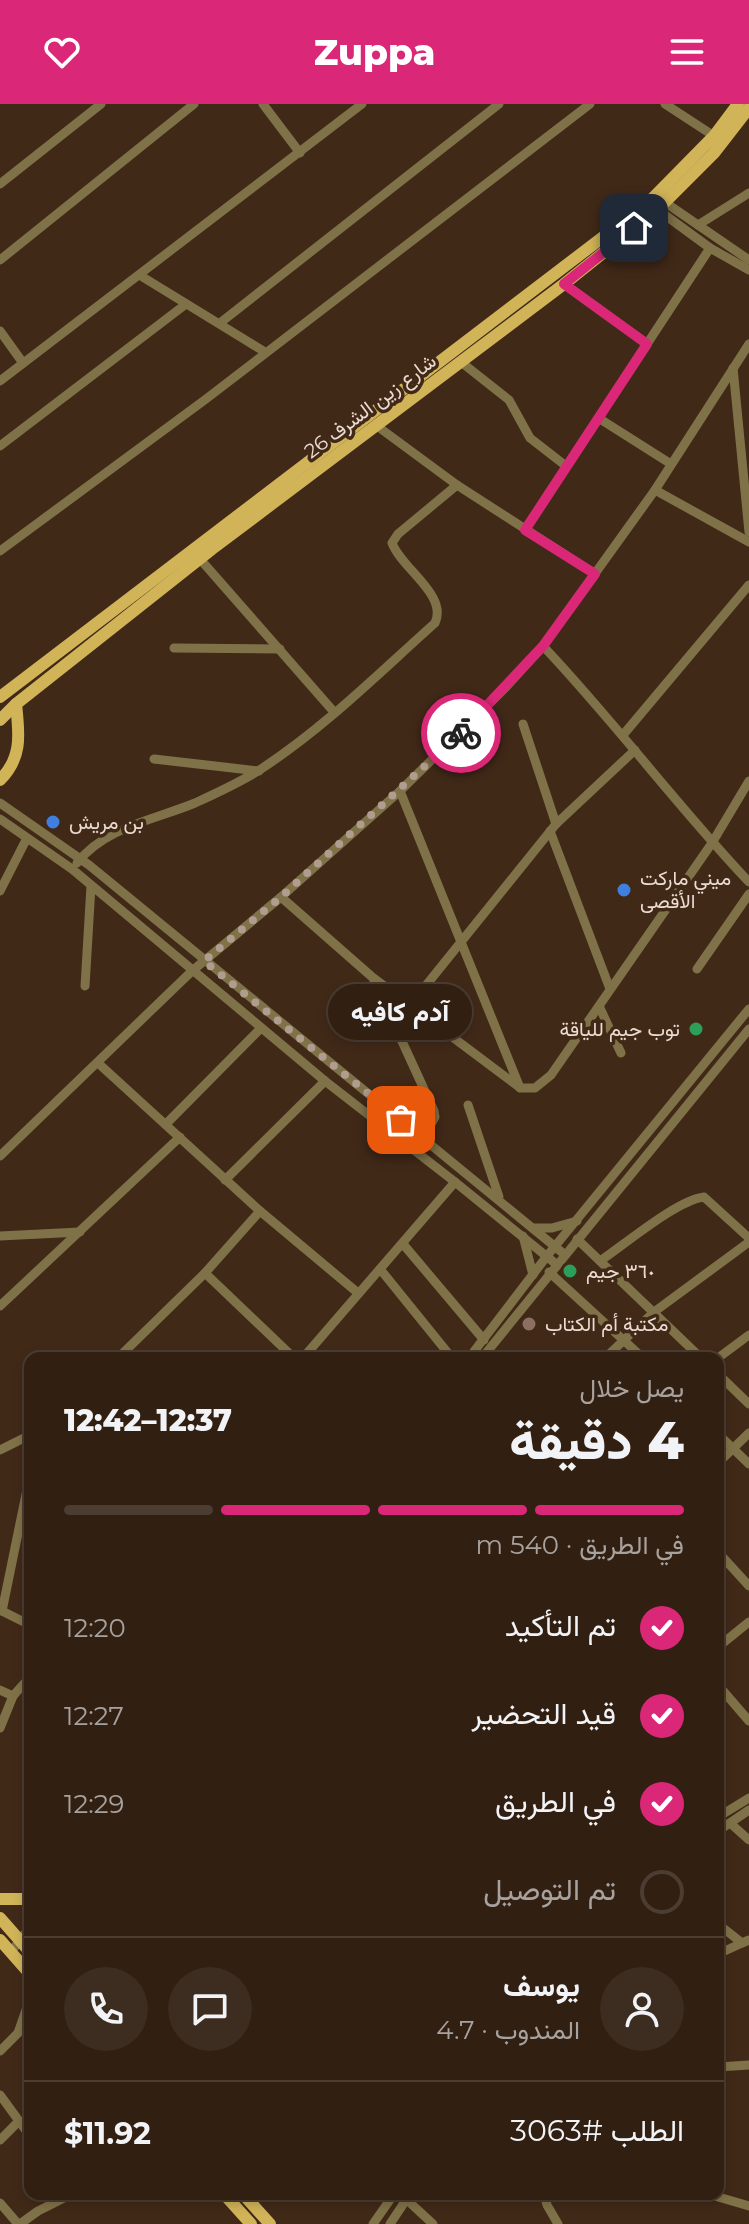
<!DOCTYPE html>
<html lang="ar">
<head>
<meta charset="utf-8">
<style>
	body { margin:0; font-family:Montserrat,Vazirmatn,sans-serif; background:#3d2c20; color:#f1f3f6; direction:rtl; height:100vh; display:flex; flex-direction:column; font-size:30px; white-space:nowrap }
	* { box-sizing:border-box; margin:0 }
	p { font-size:26px; color:#a8a29f }
	.icon { flex:none; width:44px; height:44px; fill:none; stroke:currentColor; stroke-width:2; stroke-linecap:round; stroke-linejoin:round }
	.map { position:relative; flex:1; overflow:hidden; direction:ltr }
	.panel { position:absolute; left:24px; top:1248px; width:700px; height:848px; display:flex; flex-direction:column; background:#311f12; border-radius:16px; box-shadow:0 4px 12px #0003,0 0 0 2px #4c3d32; direction:rtl }
	.panel>* { flex:none }
	.pin { position:absolute; display:grid; place-items:center; width:68px; height:68px; color:#fff; margin:-34px; border-radius:16px; box-shadow:0 4px 12px #0006 }
	.courier { position:absolute; display:grid; place-items:center; width:80px; height:80px; margin:-40px; border:6px solid #db2777; border-radius:50%; background:#fff; color:#222; box-shadow:0 2px 10px #0007 }
	.bubble { position:absolute; height:56px; border-radius:28px; background:#311f12; box-shadow:0 4px 12px #0003,0 0 0 2px #4c3d32; font-size:26px; font-weight:800; line-height:56px; text-align:center; direction:rtl }
	.headline em { font-style:normal; font-weight:800 }
	.headline div { display:flex; flex-direction:column-reverse }
	.headline { display:flex; align-items:center; justify-content:space-between; height:136px; padding:0 40px }
	h1 { font-size:52px; font-weight:800; line-height:60px }
	.bar { display:grid; grid-template-columns:repeat(4,1fr); gap:12px 8px; align-content:center; height:96px; padding:0 40px }
	.bar i { height:10px; border-radius:6px; background:#4c3d32 }
	.bar .selected { background:#db2777 }
	.bar p { grid-column:span 4 }
	.line { display:flex; align-items:center; gap:20px; padding:0 40px; border-top:2px solid #4c3d32 }
	.line div { flex:1 }
	.round { display:grid; place-items:center; flex:none; width:84px; height:84px; border-radius:42px; background:#3d2c20 }
	ol { padding:0 40px; list-style:none }
	li { display:flex; align-items:center; gap:24px; height:88px }
	li p { margin-inline-start:auto }
	li .icon { padding:8px; border-radius:50%; background:#db2777; color:#fff; stroke-width:4 }
	li:last-child { color:#a8a29f }
	li i { width:44px; height:44px; border:4px solid #4c3d32; border-radius:50% }
	header { display:flex; justify-content:space-between; align-items:center; height:104px; padding:0 40px; background:#db2777; color:#fff; font-size:36px; font-weight:800 }
	.map>svg:first-child { display:block }
</style>
</head>
<body>
<header><svg class="icon" aria-label="menu" viewBox="0 0 24 24"><path d="M4 6h16M4 12h16M4 18h16"/></svg>Zuppa<svg class="icon" aria-label="heart" viewBox="0 0 24 24"><path d="M12 20l-8-8c-3-5 5-10 8-4 3-6 11-1 8 4z"/></svg></header>
<div class="map">
<svg width="749" height="2120" viewBox="0 0 749 2120">
	<rect width="100%" height="100%" fill="#412918"/>
	<g fill="none" stroke-linecap="round" stroke-linejoin="round">
		<g stroke="#807248" stroke-width="9">
			<polyline points="263,0 300,49"/>
			<polyline points="665,0 714,32"/>
			<polyline points="0,80 101,0"/>
			<polyline points="663,97 749,156"/>
			<polyline points="654,103 710,144 749,166"/>
			<polyline points="698,121 749,89"/>
			<polyline points="0,156 194,0"/>
			<polyline points="141,172 265,248"/>
			<polyline points="564,180 647,240"/>
			<polyline points="220,219 499,0"/>
			<polyline points="0,227 23,259"/>
			<polyline points="461,258 509,296 530,334 566,362"/>
			<polyline points="733,264 749,428"/>
			<polyline points="0,277 362,0"/>
			<polyline points="600,315 671,360"/>
			<polyline points="377,322 457,381 595,470"/>
			<polyline points="0,342 186,200"/>
			<polyline points="655,386 749,438"/>
			<polyline points="525,426 710,144"/>
			<polyline points="0,447 206,295 590,0"/>
			<polyline points="200,455 334,608"/>
			<path d="M543,542c72,76 134,160 206,236"/>
			<polyline points="174,544 280,545"/>
			<polyline points="523,620 556,720"/>
			<polyline points="623,631 749,481"/>
			<polyline points="154,655 259,667"/>
			<polyline points="400,687 520,984 535,984 551,971 712,739 749,677"/>
			<polyline points="0,699 89,761 564,1150"/>
			<polyline points="0,715 72,765 325,977 455,1078 556,1160"/>
			<polyline points="550,727 610,885"/>
			<path d="M77,759c28,-36 77,-43 118,-60 22,-10 46,-21 66,-34 63,-41 118,-96 174,-146 13,-28 -33,-54 -43,-80l6,-9 59,-49"/>
			<polyline points="0,787 27,734"/>
			<polyline points="281,793 371,872 519,983"/>
			<polyline points="697,865 749,790"/>
			<polyline points="373,874 434,1007 435,1013 423,1034"/>
			<polyline points="85,882 91,782"/>
			<polyline points="411,900 556,720 635,646"/>
			<polyline points="599,902 621,949"/>
			<polyline points="98,959 260,1107 205,1169 118,1254"/>
			<polyline points="468,1001 499,1093"/>
			<polyline points="166,1020 261,924"/>
			<polyline points="0,1052 192,867 281,793 400,687 506,583 543,542 655,386 749,240"/>
			<polyline points="225,1076 325,977"/>
			<polyline points="260,1107 358,1189"/>
			<polyline points="534,1124 552,1124 577,1117"/>
			<polyline points="0,1132 80,1128"/>
			<polyline points="523,1132 533,1171"/>
			<polyline points="577,1135 701,1254"/>
			<polyline points="403,1140 484,1236"/>
			<path d="M600,1157c24,-16 77,-61 104,-64l45,41"/>
			<polyline points="380,1165 452,1254"/>
			<polyline points="549,1168 643,1254"/>
			<polyline points="205,1169 294,1254"/>
			<polyline points="0,1202 180,1033"/>
			<polyline points="303,1254 455,1078"/>
			<polyline points="469,1254 547,1152 749,905"/>
			<polyline points="482,1254 749,925"/>
			<polyline points="605,1254 654,1208 749,1138"/>
			<polyline points="718,1254 749,1231"/>
			<polyline points="718,1270 749,1300"/>
			<polyline points="718,1330 749,1360"/>
			<polyline points="0,1346 30,1331"/>
			<polyline points="718,1359 749,1329"/>
			<polyline points="718,1448 749,1482"/>
			<polyline points="0,1506 30,1521"/>
			<polyline points="2,1507 30,1371"/>
			<polyline points="718,1543 749,1518"/>
			<polyline points="718,1581 749,1617"/>
			<polyline points="0,1586 13,1592"/>
			<polyline points="0,1624 13,1592 30,1573"/>
			<polyline points="718,1713 749,1694"/>
			<polyline points="730,1719 749,1736"/>
			<polyline points="718,1727 749,1706"/>
			<polyline points="718,1820 742,1839 749,1836"/>
			<polyline points="11,1848 30,1823"/>
			<polyline points="718,1850 742,1839"/>
			<polyline points="0,1947 18,1929 26,1906"/>
			<polyline points="718,1963 749,1961"/>
			<polyline points="0,1991 30,2032"/>
			<polyline points="0,2036 19,2017"/>
			<polyline points="544,2090 547,2101 558,2120"/>
			<polyline points="708,2090 749,2102"/>
			<polyline points="406,2095 433,2120"/>
			<polyline points="0,2099 18,2120"/>
			<polyline points="20,2120 38,2107 72,2090"/>
			<polyline points="373,2120 394,2090"/>
			<polyline points="390,2120 408,2093"/>
		</g>
		<g stroke="#d1b458" stroke-width="12">
			<polyline points="0,593 649,98 714,32 738,0"/>
			<polyline points="0,616 16,600 212,445 564,180 657,106 714,49 749,4"/>
			<path d="M0,676c23,-23 19,-47 16,-76"/>
			<polyline points="0,1795 30,1795"/>
			<polyline points="0,1814 30,1848"/>
			<polyline points="0,1836 30,1870"/>
			<polyline points="224,2090 251,2120"/>
			<polyline points="243,2090 270,2120"/>
		</g>
	</g>
	<g fill="none" stroke-linecap="round" stroke-linejoin="round">
		<polyline stroke="#b09d90" stroke-width="8" stroke-dasharray="0 14.4" points="401,1016 204,857 281,793 461,629"/>
		<polyline stroke="#db2777" stroke-width="10" points="461,629 543,542 595,470 525,426 647,240 564,180 634,124"/>
	</g>
	<g fill="#3f7fe0" stroke="#412918" stroke-width="3">
		<circle cx="53" cy="718" r="8"/>
		<circle cx="624" cy="786" r="8"/>
	</g>
	<g fill="#2e9e5b" stroke="#412918" stroke-width="3">
		<circle cx="696" cy="925" r="8"/>
		<circle cx="570" cy="1167" r="8"/>
	</g>
	<circle fill="#8d6e63" stroke="#412918" stroke-width="3" cx="529" cy="1220" r="8"/>
	<g text-anchor="middle" stroke-width="7" stroke-linejoin="round" paint-order="stroke">
		<g font-size="20" fill="#ebdbd1" stroke="#412918">
			<text transform="translate(370 302) rotate(-37)" y="7">شارع زين الشرف 26</text>
		</g>
		<g font-size="20" fill="#ebdbd1" stroke="#412918" text-anchor="start">
			<text x="69" y="725">بن مريش</text>
			<text x="640" y="781">ميني ماركت<tspan x="640" dy="23">الأقصى</tspan></text>
			<text x="680" y="932" text-anchor="end">توب جيم للياقة</text>
			<text x="586" y="1174">٣٦٠ جيم</text>
			<text x="545" y="1227">مكتبة أم الكتاب</text>
		</g>
	</g>
</svg>
<div class="pin" style="left:401px;top:1016px;background:#ea580c"><svg class="icon" aria-label="bag" viewBox="0 0 24 24"><path d="M5 8h14l-1 12H6zM9 8a3 3 0 0 1 6 0"/></svg></div>
<div class="pin" style="left:634px;top:124px;background:#1f2937"><svg class="icon" aria-label="home" viewBox="0 0 24 24"><path d="M3 11l9-7 9 7M6 9v11h12V9"/></svg></div>
<div class="courier" style="left:461px;top:629px"><svg class="icon" aria-label="bike" viewBox="0 0 24 24"><circle cx="6" cy="16" r="4"/><circle cx="18" cy="16" r="4"/><path d="M6 16l4-8h5l3 8M10 8l3 8H6M13 5h3"/></svg></div>
<div class="bubble" style="left:328px;top:880px;width:144px">آدم كافيه</div>
<section class="panel">
<div class="headline"><div><h1>4 دقيقة</h1><p>يصل خلال</p></div><em>12:37–12:42</em></div>
<div class="bar"><i class="selected"></i><i class="selected"></i><i class="selected"></i><i></i><p>في الطريق · 540 m</p></div>
<ol>
<li><svg class="icon" aria-label="check" viewBox="0 0 24 24"><path d="M5 12l5 5 9-10"/></svg>تم التأكيد<p>12:20</p></li>
<li><svg class="icon" aria-label="check" viewBox="0 0 24 24"><path d="M5 12l5 5 9-10"/></svg>قيد التحضير<p>12:27</p></li>
<li><svg class="icon" aria-label="check" viewBox="0 0 24 24"><path d="M5 12l5 5 9-10"/></svg>في الطريق<p>12:29</p></li>
<li><i></i>تم التوصيل</li>
</ol>
<div class="line" style="height:144px"><a class="round"><svg class="icon" aria-label="person" viewBox="0 0 24 24"><circle cx="12" cy="8" r="4"/><path d="M4 21q1-7 8-7t8 7"/></svg></a><div><b>يوسف</b><p>المندوب · 4.7</p></div><a class="round"><svg class="icon" aria-label="chat" viewBox="0 0 24 24"><path d="M4 5h16v11H9l-5 4z"/></svg></a><a class="round"><svg class="icon" aria-label="phone" viewBox="0 0 24 24"><path d="M5 4h4l2 5-3 2q2 4 5 5l2-3 5 2v4C11 20 4 13 5 4z"/></svg></a></div>
<div class="line" style="height:104px"><div>الطلب #3063</div><b>$11.92</b></div>
</section>
</div>
</body>
</html>
